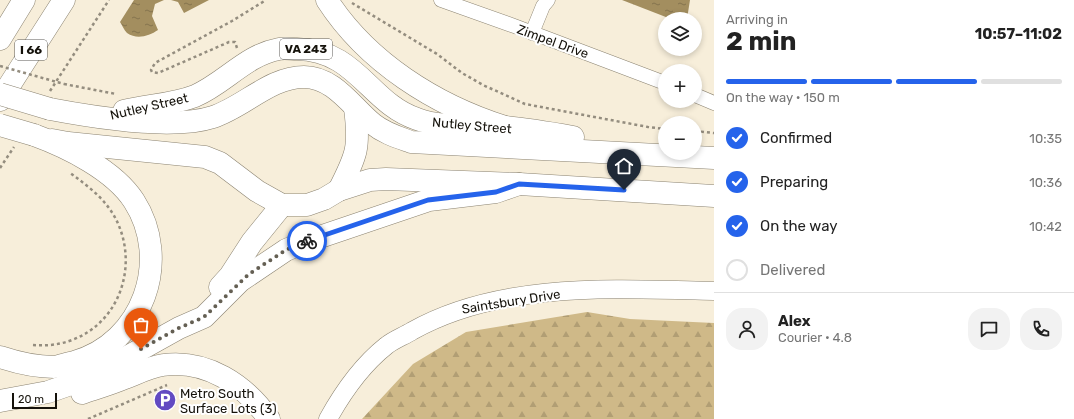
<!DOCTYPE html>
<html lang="en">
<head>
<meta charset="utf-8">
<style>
	body { margin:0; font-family:Rubik,sans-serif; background:#f2f2f2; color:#222; height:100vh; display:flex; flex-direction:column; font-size:15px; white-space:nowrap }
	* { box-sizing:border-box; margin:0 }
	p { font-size:13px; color:#767676 }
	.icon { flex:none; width:22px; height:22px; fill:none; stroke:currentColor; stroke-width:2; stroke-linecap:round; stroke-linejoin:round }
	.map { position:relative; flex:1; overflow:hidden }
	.panel { display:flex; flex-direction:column; background:#fff; width:360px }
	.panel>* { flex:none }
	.fabs { position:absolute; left:658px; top:12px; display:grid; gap:8px }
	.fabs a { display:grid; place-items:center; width:44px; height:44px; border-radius:50%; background:#fff; box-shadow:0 2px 6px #0003; font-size:20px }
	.scale { position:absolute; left:12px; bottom:10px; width:45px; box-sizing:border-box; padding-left:4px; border:2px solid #15120b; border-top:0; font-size:11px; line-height:14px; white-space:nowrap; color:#15120b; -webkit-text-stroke:3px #fff; paint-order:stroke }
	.pin { position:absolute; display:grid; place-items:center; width:34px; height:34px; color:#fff; margin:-41px -17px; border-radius:50% 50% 50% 0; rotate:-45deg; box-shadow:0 0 4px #0007 }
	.pin .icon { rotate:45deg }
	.courier { position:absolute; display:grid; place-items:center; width:40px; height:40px; margin:-20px; border:3px solid #2563eb; border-radius:50%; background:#fff; color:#222; box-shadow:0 1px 5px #0007 }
	.headline em { font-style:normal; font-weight:700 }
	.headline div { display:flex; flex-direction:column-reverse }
	.headline { display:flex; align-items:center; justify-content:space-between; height:68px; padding:0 12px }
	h1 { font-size:26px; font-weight:700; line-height:30px }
	.bar { display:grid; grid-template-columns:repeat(4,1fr); gap:6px 4px; align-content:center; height:48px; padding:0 12px }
	.bar i { height:5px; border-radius:3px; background:#e0e0e0 }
	.bar .active { background:#2563eb }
	.bar p { grid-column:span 4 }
	.line { display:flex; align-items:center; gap:10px; padding:0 12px; border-top:1px solid #e0e0e0 }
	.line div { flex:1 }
	.round { display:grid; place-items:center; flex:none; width:42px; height:42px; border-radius:16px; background:#f2f2f2 }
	ol { padding:0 12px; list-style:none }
	li { display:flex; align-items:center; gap:12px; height:44px }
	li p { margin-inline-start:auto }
	li .icon { padding:4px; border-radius:50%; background:#2563eb; color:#fff; stroke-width:4 }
	li:last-child { color:#767676 }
	li i { width:22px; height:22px; border:2px solid #e0e0e0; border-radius:50% }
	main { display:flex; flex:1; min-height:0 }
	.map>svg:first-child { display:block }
</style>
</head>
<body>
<main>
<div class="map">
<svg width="714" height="419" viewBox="0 0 714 419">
	<defs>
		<pattern id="forest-firs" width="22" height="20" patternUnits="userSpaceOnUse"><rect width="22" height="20" fill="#cfb988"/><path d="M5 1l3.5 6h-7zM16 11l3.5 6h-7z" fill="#b19e74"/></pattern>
		<pattern id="water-ripples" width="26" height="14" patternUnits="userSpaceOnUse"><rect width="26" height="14" fill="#a38e5f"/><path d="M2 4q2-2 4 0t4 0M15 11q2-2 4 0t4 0" fill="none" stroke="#84734d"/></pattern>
	</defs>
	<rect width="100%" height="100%" fill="#f7eeda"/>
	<polygon fill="url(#forest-firs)" points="587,312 630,319 714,323 714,419 362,419 413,364 466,332"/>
	<g fill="url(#water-ripples)">
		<path d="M134,0h30l-9,4 -3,12 6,14c-9,6 -21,10 -31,3 -3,-3 -5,-8 -7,-11z"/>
		<polygon points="171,0 209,0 184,13 178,2"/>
		<polygon points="622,0 690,0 687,19 671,19"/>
	</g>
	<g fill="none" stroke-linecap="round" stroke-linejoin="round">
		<g stroke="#8b8371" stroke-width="15">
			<g id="minor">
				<polyline points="441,0 517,27 665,83"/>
				<polyline points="532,33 543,6 548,0"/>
				<polyline points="695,95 714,103"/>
			</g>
		</g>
		<g stroke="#8b8371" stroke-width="19">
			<path id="tertiary" d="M328,419c15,-27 34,-54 58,-73 7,-6 18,-10 26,-15 89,-50 203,-42 302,-40"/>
		</g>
		<g stroke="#8b8371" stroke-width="23">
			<g id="primary">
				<path d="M50,109c42,8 123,21 163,8 31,-10 57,-40 91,-40 30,0 48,30 69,47 11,9 24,13 38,18l303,16"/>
				<path d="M124,111c23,-6 48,-6 71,-15 30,-13 51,-41 84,-47 5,-1 12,0 18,0 60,1 72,54 120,70 26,10 59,5 87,8 23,2 46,6 69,10"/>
				<polyline points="52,140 68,143 205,157 220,163 257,191 282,205 307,205 324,199 339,190 370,180 386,179 519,184 714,196"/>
				<path d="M339,190c18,-35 21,-43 16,-82"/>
			</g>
		</g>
		<g stroke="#8b8371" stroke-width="23">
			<g id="motorway">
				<path d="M327,0c40,62 108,105 178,127"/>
				<polyline points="0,39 24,0"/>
				<polyline points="0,100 64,0"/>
				<polyline points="220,287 230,276 252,242 282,205"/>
				<path d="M0,357c18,6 35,10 54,10 6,-1 14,-4 20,-5 69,-19 98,-102 60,-161 -20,-31 -67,-54 -100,-66"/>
				<path d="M82,393c15,-5 29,-9 43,-15 13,-5 25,-11 38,-13 44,-6 82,20 106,54"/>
				<polyline points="0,401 48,392 91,377 179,328 204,317 240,281 286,250 305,242 429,200 496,192 519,184"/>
			</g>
		</g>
		<g stroke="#948d7f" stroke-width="2.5" stroke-dasharray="3 3" stroke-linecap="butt">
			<polyline points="352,3 437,54 462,73 483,85 525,104 648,127 665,129"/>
			<polyline points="237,48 235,42 229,42 158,73 152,72 151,70 155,63 232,21 266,0"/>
			<polyline points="64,84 116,94"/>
			<polyline points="50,91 109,0"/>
			<polyline points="695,131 714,133"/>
			<polyline points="0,168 14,147"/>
			<path d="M33,345c13,1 26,0 39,-5 51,-19 68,-81 41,-126 -11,-18 -28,-30 -44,-42"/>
			<polyline points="88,419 167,385"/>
		</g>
		<use href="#minor" stroke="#fff" stroke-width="14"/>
		<use href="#tertiary" stroke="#fff" stroke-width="18"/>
		<use href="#primary" stroke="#fff" stroke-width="22"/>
		<use href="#motorway" stroke="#fff" stroke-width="22"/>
		<g stroke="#8b8371" stroke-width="23" stroke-linecap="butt">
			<g id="primary-bridge">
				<polyline points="0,94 50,109"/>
				<polyline points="0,125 34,135"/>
			</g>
		</g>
		<polyline stroke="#948d7f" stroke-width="2.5" stroke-dasharray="3 3" stroke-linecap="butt" points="0,66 64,84"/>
		<use href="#primary-bridge" stroke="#fff" stroke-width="22"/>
	</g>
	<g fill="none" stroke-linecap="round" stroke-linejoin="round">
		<polyline stroke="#645f53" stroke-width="4" stroke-dasharray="0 7.2" points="141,349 179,328 204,317 249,274 286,250 307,241"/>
		<polyline stroke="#2563eb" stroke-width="5" points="307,241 428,200 496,192 519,184 624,190"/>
	</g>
	<defs>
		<g id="parking-disc" transform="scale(1.15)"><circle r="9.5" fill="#624ac2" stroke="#fff"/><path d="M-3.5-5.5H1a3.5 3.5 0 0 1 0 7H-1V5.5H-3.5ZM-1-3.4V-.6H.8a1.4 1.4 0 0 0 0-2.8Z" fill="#fff"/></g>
	</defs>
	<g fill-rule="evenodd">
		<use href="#parking-disc" x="165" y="400"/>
	</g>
	<g text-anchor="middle" stroke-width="4" stroke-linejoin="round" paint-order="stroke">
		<g fill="#fff" stroke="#5b5954" stroke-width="1">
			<rect x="280" y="39" width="52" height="20" rx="3"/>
			<rect x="15" y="40" width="32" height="20" rx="3"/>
		</g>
		<g font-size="12" font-weight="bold" fill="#15120b">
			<text x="306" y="53">VA 243</text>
			<text x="31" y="54">I 66</text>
		</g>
		<g font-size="13" fill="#15120b" stroke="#fff">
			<text transform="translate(553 41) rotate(20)" y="5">Zimpel Drive</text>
			<text transform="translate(149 106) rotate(-13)" y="5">Nutley Street</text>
			<text transform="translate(472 125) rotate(5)" y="5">Nutley Street</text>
			<text transform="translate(511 301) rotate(-9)" y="5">Saintsbury Drive</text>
		</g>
		<g font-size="13" fill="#15120b" stroke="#fff" text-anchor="start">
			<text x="180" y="398">Metro South<tspan x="180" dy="15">Surface Lots (3)</tspan></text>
		</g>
	</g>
</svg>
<div class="fabs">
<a><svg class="icon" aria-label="layers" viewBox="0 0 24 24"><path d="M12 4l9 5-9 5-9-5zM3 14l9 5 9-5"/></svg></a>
<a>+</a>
<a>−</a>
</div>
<div class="scale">20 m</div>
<div class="pin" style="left:141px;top:349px;background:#ea580c"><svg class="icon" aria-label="bag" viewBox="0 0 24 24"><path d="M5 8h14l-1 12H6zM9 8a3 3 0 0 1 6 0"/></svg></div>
<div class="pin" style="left:624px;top:190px;background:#1f2937"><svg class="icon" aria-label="home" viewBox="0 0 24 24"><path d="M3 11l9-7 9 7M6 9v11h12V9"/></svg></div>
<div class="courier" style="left:307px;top:241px"><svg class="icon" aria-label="bike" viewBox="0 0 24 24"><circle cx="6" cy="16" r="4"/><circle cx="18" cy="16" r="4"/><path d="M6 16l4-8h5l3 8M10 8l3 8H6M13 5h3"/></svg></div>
</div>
<section class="panel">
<div class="headline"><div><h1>2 min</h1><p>Arriving in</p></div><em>10:57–11:02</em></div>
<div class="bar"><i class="active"></i><i class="active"></i><i class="active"></i><i></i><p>On the way · 150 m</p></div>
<ol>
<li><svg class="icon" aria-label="check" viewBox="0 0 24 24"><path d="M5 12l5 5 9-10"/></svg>Confirmed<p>10:35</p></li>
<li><svg class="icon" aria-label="check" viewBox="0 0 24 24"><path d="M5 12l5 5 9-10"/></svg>Preparing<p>10:36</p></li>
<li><svg class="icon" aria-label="check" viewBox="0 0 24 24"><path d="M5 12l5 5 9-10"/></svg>On the way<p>10:42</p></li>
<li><i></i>Delivered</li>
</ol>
<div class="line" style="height:72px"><a class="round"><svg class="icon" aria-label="person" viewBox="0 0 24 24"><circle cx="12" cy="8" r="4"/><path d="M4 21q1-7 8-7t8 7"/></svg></a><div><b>Alex</b><p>Courier · 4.8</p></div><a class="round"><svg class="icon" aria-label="chat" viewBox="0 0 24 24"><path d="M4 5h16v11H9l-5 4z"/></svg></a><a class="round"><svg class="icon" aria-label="phone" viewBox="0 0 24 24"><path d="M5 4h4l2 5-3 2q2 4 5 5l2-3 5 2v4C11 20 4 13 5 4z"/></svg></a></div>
</section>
</main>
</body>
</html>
